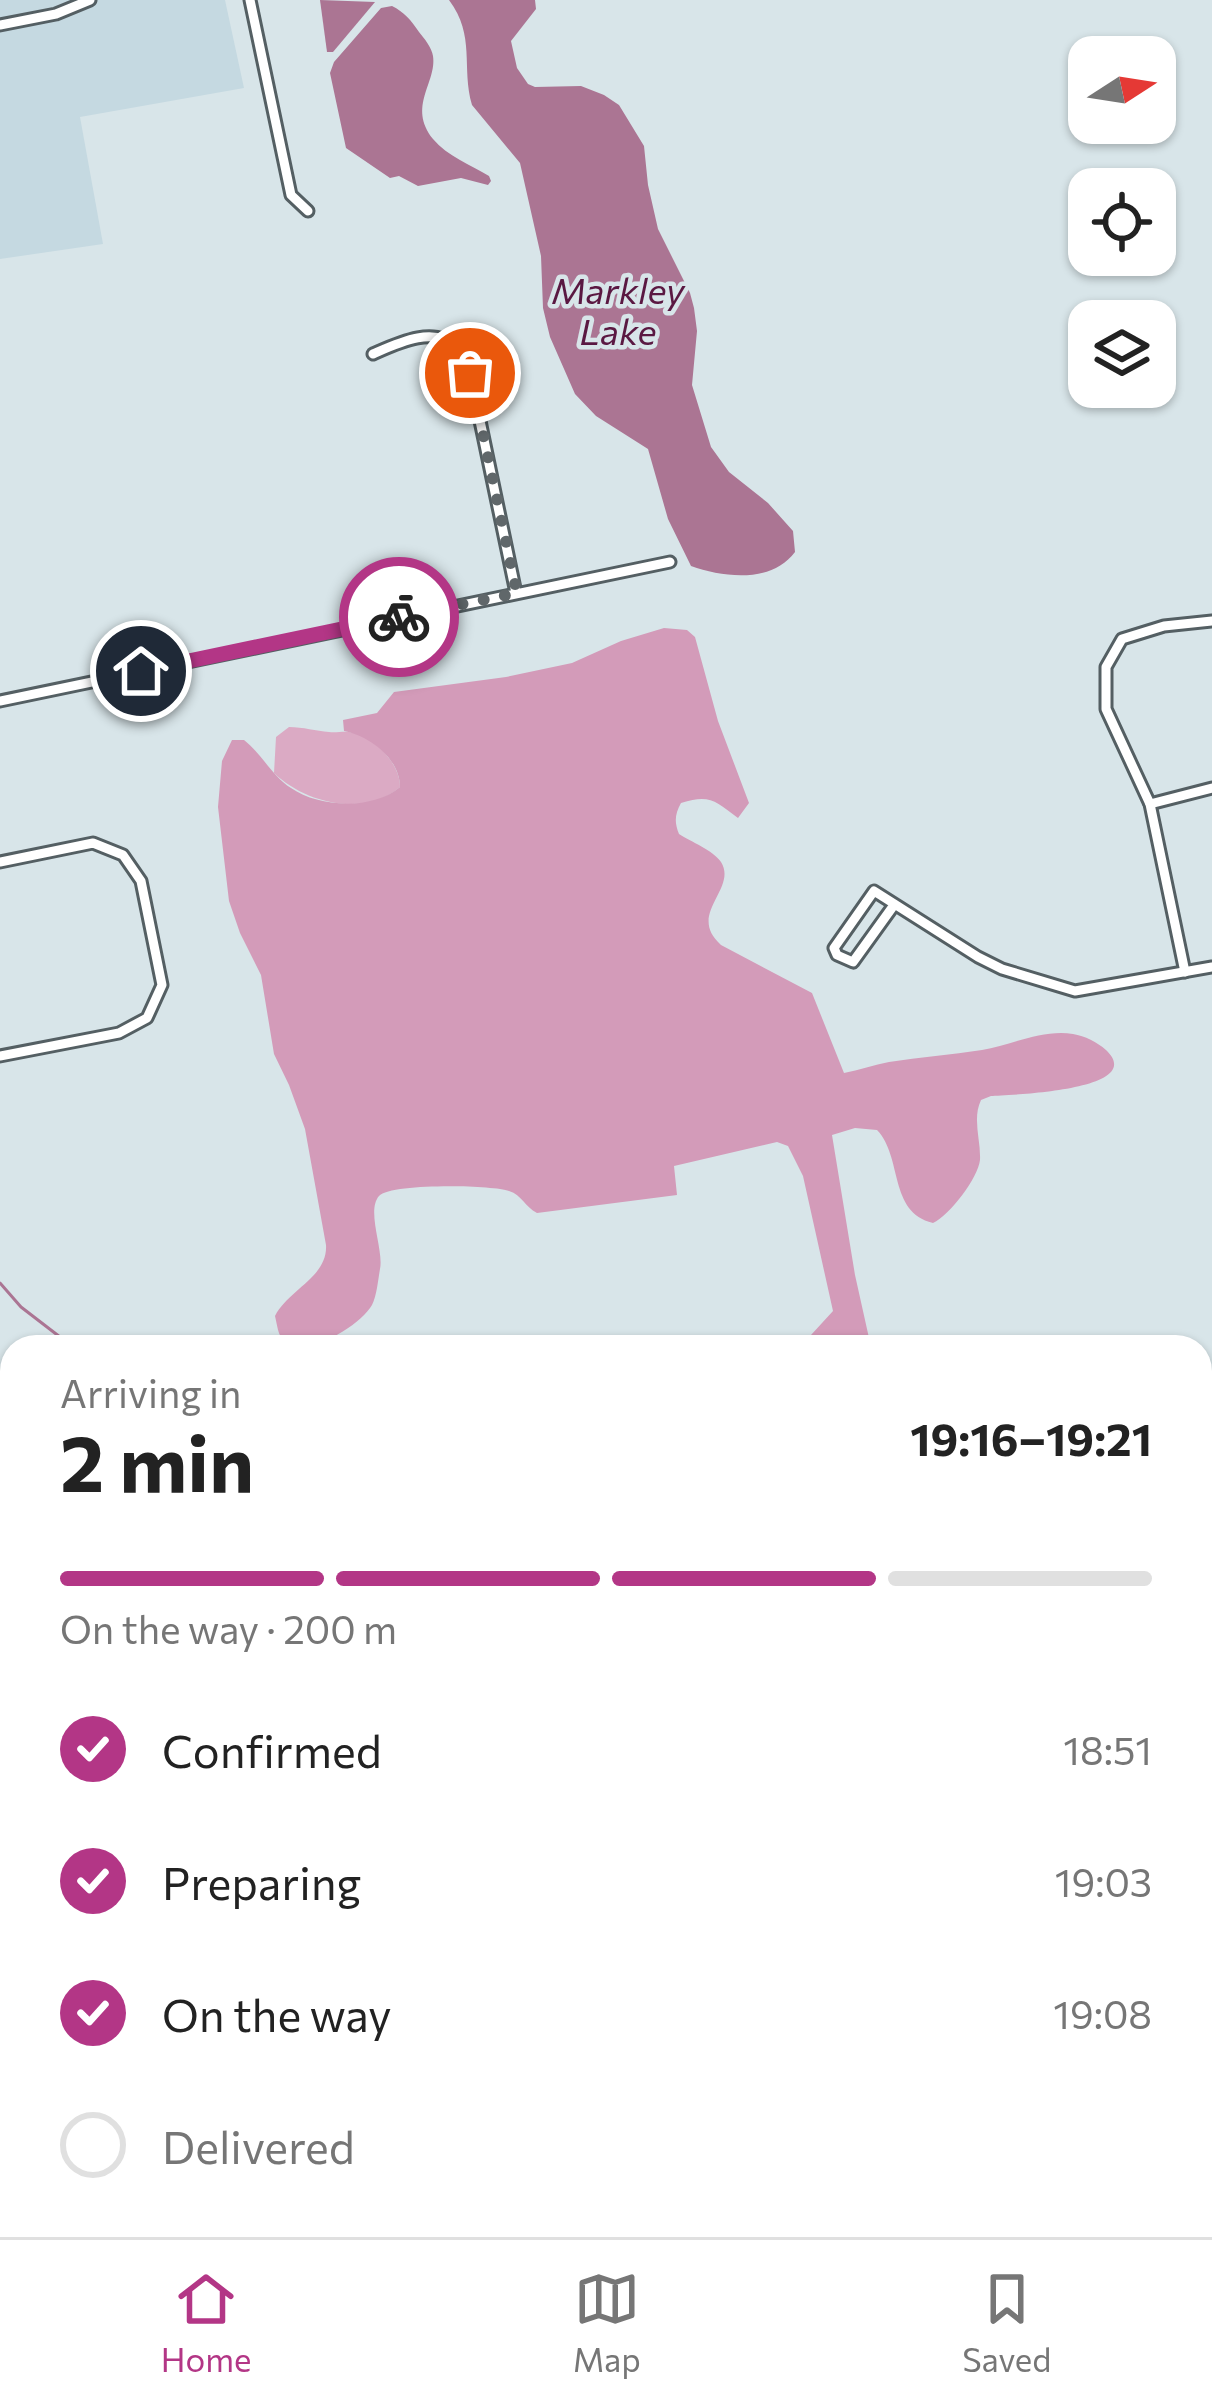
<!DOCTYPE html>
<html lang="en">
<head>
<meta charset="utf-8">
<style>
	body { margin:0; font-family:Commissioner,sans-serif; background:#f6f6f6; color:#222; height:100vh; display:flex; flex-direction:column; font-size:45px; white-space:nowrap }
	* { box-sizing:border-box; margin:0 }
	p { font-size:39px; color:#767676 }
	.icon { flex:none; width:66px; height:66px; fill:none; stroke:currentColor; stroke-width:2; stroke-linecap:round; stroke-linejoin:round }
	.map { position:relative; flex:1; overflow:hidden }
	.sheet { position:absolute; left:0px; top:1335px; width:1212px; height:903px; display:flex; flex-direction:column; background:#fff; border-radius:36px 36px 0 0; box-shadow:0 3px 9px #0004 }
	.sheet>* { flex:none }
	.needle { width:78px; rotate:78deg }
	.controls { position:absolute; left:1068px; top:36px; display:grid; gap:24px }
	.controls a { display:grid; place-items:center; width:108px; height:108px; border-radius:24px; background:#fff; box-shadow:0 3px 9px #0004; font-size:60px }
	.pin { position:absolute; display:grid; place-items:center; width:102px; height:102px; color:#fff; margin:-51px; border:6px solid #fff; border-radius:50%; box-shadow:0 3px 12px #0007 }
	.courier { position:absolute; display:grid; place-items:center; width:120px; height:120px; margin:-60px; border:9px solid #b33686; border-radius:50%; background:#fff; color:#222; box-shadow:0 3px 15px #0007 }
	.head em { font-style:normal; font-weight:700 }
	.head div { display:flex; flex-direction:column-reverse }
	.head { display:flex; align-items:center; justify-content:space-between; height:204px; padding:0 60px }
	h1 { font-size:78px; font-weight:700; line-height:90px }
	.bar { display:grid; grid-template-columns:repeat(4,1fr); gap:18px 12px; align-content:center; height:144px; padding:0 60px }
	.bar i { height:15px; border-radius:9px; background:#e0e0e0 }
	.bar .current { background:#b33686 }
	.bar p { grid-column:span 4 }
	ol { padding:0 60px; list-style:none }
	li { display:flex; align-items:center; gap:36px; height:132px }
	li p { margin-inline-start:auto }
	li .icon { padding:12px; border-radius:50%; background:#b33686; color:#fff; stroke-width:4 }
	li:last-child { color:#767676 }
	li i { width:66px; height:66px; border:6px solid #e0e0e0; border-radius:50% }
	.tabs { display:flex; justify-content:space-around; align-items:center; height:168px; border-top:3px solid #e0e0e0; background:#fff; font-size:33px; color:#767676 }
	.tabs a { display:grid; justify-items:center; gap:6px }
	.tabs .current { color:#b33686 }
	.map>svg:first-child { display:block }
</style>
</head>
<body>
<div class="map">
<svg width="1212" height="2237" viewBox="0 0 1212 2237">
	<rect width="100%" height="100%" fill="#d8e5e9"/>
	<polygon fill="#c5d9e1" points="0,0 225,0 244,88 80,117 103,244 0,259"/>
	<path fill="#dbaac4" d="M289,727c14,0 27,4 40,5 7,1 14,-1 20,0 25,4 51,31 51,55 -36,31 -95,16 -126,-14l2,-36z"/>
	<path fill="#d39bb9" d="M664,628l23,2 8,7 23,84 31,82 -11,15c-23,-17 -28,-24 -57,-15 -6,11 -7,19 -2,31 12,8 34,16 42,28 17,27 -35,52 0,83l91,48 32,80c15,-3 30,-8 45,-11 31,-5 62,-7 93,-12 29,-5 61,-21 91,-16 12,2 24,8 33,16 43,41 -98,45 -115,46l-10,4c-9,19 0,40 -1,60 -2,18 -30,55 -47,63 -45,-11 -30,-66 -56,-93l-22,-2 -23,7 23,140 16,72h-71l33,-36 -30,-135 -15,-30 -11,-4 -103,24 3,29 -140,18c-12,-6 -15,-18 -28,-22 -17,-6 -118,-8 -130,5 -13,15 5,54 1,73 -2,11 -3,26 -8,36 -11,20 -67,55 -88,36 -6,-5 -7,-17 -9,-25 14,-27 53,-39 51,-71l-21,-116 -16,-44 -15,-31 -13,-79 -21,-42 -11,-32 -11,-94 4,-46 10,-21h12c18,14 28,36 47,48 29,20 82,22 109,-1 0,-28 -30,-51 -56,-56l-1,-11 34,-7 17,-21 112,-15 66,-14 49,-22z"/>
	<g fill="#ab7593">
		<polygon points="320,0 375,2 333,52 327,52"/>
		<path d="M449,0h86l1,9 -25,32 6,27 11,16 7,3 46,-1 23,9 15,10 25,41 4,39 10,44 32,64 4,15 3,23 -5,54 19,62 18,25 39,31 25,28 2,21c-23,31 -70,26 -104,14l-23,-47 -20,-70 -52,-33 -21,-22 -25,-57 -7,-29 -2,-52 -21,-93 -48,-58c-11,-38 4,-69 -23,-105z"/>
		<path d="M392,6c12,6 19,14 27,26 5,6 13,16 14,24 4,27 -26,50 0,83 14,17 38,26 56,37l2,5 -3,4 -27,-7 -43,8 -19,-10 -9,2 -44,-30 -16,-75 4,-11 47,-54z"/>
	</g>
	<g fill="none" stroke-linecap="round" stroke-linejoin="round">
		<g stroke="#ab7593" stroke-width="3">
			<polyline points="0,1283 21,1307 73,1347"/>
			<polyline points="1200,2062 1212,2061"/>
		</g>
		<g stroke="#545f63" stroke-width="15">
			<g id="minor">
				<polyline points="250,0 291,195 308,211"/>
				<polyline points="0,25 56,14 90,0"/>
				<path d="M373,354c23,-10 61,-29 82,-7 6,7 10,18 15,26l46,220"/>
				<polyline points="0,701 670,562"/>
				<polyline points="1150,804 1212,788"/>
				<polyline points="0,862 93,843 123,855 141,881 162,985 147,1018 119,1033 0,1056"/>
				<polyline points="894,905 853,962 837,955 834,948 874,891 978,957 1002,969 1075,991 1212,967"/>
				<polyline points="1185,972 1150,804 1106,709 1106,667 1122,639 1164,626 1212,621"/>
				<polyline points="0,1510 12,1507"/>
				<polyline points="0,2092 12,2099"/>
				<polyline points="1200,2145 1212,2143"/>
				<polyline points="193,2226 199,2237"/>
				<polyline points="616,2226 618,2237"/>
				<polyline points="1049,2226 1051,2237"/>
			</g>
		</g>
		<g stroke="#545f63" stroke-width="18">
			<g id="secondary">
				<polyline points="1200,2098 1212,2097"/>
				<polyline points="1200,2116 1212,2114"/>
				<polyline points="412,2237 466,2226"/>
				<polyline points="508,2237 562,2226"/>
			</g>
		</g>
		<use href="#minor" stroke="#fff" stroke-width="9"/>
		<use href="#secondary" stroke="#fff" stroke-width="12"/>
	</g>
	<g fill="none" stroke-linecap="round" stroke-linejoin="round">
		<polyline stroke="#60676a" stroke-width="12" stroke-dasharray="0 21.6" points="399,617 517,593 470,373"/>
		<polyline stroke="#b33686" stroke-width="15" points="141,671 399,617"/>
	</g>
	<g text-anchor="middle" stroke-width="9" stroke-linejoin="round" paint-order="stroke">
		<g font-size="36" font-style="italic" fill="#5a1842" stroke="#d8e5e9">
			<text x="618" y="304">Markley<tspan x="618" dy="41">Lake</tspan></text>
		</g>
	</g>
</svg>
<div class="controls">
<a><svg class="needle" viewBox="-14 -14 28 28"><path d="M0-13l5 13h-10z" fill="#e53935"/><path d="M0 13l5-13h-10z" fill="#767676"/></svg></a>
<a><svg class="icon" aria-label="locate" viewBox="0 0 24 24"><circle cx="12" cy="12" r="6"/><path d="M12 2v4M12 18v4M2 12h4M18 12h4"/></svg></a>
<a><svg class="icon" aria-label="layers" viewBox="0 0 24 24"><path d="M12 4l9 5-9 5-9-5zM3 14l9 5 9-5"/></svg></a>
</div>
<div class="pin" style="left:470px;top:373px;background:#ea580c"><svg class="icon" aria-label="bag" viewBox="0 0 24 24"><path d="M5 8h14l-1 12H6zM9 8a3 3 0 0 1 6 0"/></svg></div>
<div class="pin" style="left:141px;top:671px;background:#1f2937"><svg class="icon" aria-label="home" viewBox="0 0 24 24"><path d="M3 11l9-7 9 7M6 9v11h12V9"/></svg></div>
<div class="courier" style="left:399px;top:617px"><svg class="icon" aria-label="bike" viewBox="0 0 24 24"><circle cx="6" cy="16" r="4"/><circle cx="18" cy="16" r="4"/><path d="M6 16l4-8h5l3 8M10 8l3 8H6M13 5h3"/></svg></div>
<section class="sheet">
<div class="head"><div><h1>2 min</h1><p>Arriving in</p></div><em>19:16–19:21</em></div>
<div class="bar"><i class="current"></i><i class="current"></i><i class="current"></i><i></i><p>On the way · 200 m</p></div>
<ol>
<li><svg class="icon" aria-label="check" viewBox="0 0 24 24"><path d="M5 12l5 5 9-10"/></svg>Confirmed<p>18:51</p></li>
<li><svg class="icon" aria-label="check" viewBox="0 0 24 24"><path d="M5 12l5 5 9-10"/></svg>Preparing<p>19:03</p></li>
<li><svg class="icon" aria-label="check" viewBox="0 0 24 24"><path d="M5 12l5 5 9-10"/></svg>On the way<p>19:08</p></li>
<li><i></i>Delivered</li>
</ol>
</section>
</div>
<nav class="tabs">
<a class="current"><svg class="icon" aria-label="home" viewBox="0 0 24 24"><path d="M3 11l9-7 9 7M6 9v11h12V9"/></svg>Home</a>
<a><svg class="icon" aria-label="map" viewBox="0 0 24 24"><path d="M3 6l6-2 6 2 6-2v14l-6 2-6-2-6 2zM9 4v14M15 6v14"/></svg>Map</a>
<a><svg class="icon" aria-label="saved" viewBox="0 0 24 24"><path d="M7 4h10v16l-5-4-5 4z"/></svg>Saved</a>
</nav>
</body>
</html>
